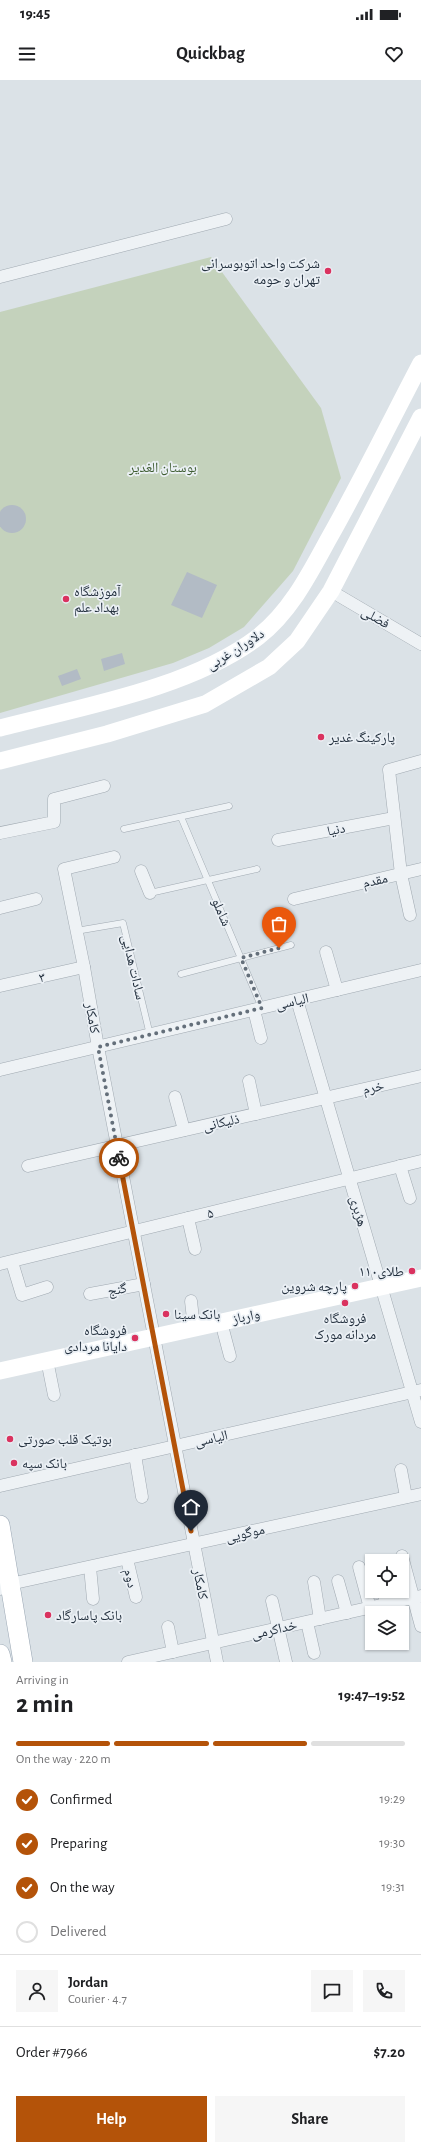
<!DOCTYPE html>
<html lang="en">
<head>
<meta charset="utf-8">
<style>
	body { margin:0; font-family:"Alegreya Sans","Noto Naskh Arabic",sans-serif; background:#f6f6f6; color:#202124; height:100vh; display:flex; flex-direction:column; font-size:15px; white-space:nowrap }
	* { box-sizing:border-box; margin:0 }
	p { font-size:13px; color:#757577 }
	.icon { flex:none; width:22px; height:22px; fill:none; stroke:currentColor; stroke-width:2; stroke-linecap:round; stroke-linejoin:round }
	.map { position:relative; height:1582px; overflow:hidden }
	.drawer { display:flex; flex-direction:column; background:#fff; flex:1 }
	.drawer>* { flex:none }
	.buttons { position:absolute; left:365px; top:1474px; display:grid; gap:8px }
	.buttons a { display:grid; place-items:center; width:44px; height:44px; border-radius:0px; background:#fff; box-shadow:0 1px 3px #0004; font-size:20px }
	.pin { position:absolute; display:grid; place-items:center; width:34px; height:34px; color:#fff; margin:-41px -17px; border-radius:50% 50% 50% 0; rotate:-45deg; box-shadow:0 0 4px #0007 }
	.pin .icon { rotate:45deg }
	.courier { position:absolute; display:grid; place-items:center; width:40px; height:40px; margin:-20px; border:3px solid #b45309; border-radius:50%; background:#fff; color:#222; box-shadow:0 1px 5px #0007 }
	.summary em { font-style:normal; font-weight:700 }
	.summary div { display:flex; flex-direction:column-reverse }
	.summary { display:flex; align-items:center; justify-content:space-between; height:68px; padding:0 16px }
	h1 { font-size:26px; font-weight:700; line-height:30px }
	.bar { display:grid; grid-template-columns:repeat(4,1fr); gap:6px 4px; align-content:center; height:48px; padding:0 16px }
	.bar i { height:5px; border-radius:3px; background:#e0e0e0 }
	.bar .selected { background:#b45309 }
	.bar p { grid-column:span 4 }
	.line { display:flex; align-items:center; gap:10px; padding:0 16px; border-top:1px solid #e0e0e0 }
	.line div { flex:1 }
	.round { display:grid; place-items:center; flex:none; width:42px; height:42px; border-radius:0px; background:#f6f6f6 }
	ol { padding:0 16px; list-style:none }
	li { display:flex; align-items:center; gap:12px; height:44px }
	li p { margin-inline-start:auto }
	li .icon { padding:4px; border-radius:50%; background:#b45309; color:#fff; stroke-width:4 }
	li:last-child { color:#757577 }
	li i { width:22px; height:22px; border:2px solid #e0e0e0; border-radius:50% }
	.cta { display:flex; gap:8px; margin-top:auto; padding:8px 16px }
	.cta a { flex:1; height:46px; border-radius:0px; background:#b45309; color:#fff; font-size:16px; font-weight:700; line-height:46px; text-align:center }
	.cta a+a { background:#f6f6f6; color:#202124 }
	.status { display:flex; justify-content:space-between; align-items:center; height:28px; padding:0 20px; background:#fff; direction:ltr }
	.status svg { height:11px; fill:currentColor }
	header { display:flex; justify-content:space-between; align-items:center; height:52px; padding:0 16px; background:#fff; font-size:18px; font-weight:700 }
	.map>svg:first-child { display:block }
</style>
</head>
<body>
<div class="status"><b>19:45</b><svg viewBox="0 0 49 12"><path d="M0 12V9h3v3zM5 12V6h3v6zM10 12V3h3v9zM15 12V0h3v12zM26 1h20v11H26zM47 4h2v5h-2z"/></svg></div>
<header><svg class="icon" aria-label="menu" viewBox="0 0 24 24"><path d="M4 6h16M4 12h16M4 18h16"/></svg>Quickbag<svg class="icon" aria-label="heart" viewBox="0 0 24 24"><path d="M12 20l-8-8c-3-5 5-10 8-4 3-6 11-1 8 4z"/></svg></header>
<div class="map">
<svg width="421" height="1582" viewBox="0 0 421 1582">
	<rect width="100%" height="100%" fill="#dbe2e7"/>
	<polygon fill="#c4d2bc" points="211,177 321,328 341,398 293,491 244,547 209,568 173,583 0,633 0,232"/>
	<g fill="#b2bbc5">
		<circle cx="12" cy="439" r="14"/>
		<polygon points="187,492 217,505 202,538 171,525"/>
		<polygon points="122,573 125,584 104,591 101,579"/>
		<polygon points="77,589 81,599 62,606 58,596"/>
	</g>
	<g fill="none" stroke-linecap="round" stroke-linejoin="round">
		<g stroke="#a0a9b1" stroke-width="7">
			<g id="service">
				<polyline points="181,737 262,928"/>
				<polyline points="124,749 229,726"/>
				<polyline points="150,813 257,789"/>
				<polyline points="76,851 123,843 150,955"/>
				<polyline points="181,894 291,865"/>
			</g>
		</g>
		<g stroke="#a0a9b1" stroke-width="13">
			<g id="minor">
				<polyline points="0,197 226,139"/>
				<polyline points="331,511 421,564"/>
				<polyline points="0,753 54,742 54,719 104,706"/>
				<polyline points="278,760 394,738"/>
				<polyline points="114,777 64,789 84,887 98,967 217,1582"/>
				<polyline points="141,791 150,813"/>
				<polyline points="294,819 421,789"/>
				<polyline points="0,828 36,819"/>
				<polyline points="410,835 401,794 389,690 421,681"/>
				<polyline points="326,872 337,910"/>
				<polyline points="0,906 84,887"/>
				<polyline points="297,920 421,1342"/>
				<polyline points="254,930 261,958"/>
				<polyline points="0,990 421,890"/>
				<polyline points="249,1001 256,1034"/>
				<polyline points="175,1017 184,1050"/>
				<polyline points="28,1086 421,996"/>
				<polyline points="400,1086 410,1118"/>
				<polyline points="188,1138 195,1169"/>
				<polyline points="12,1182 22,1215 47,1207"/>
				<polyline points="0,1184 421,1081"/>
				<polyline points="90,1214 144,1204"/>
				<polyline points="191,1221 194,1248"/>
				<polyline points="221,1242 230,1276"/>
				<polyline points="47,1280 54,1315"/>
				<polyline points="135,1375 142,1417"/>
				<polyline points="401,1390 406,1417"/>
				<polyline points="0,1406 421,1310"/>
				<polyline points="402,1476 421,1546"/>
				<polyline points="127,1479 136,1517"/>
				<polyline points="90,1487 93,1519"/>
				<polyline points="359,1487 370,1528"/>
				<polyline points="338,1501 347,1533"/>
				<polyline points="314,1502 320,1539"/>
				<polyline points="0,1509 10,1504 421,1414"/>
				<polyline points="383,1511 386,1524"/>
				<polyline points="272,1521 286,1582"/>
				<polyline points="307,1542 314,1573"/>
				<polyline points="168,1547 173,1572"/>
				<polyline points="128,1582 421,1516"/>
			</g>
		</g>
		<g stroke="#9aa7b4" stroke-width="20">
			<g id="primary">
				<polyline points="0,1445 23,1582"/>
				<polyline points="0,1574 2,1582"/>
			</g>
		</g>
		<use href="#service" stroke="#eef2f5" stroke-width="6"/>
		<use href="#minor" stroke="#eef2f5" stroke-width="12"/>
		<g stroke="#fff" stroke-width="17">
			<path d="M0,648c81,-21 191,-40 258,-91 32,-25 51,-62 70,-97 33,-58 62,-118 93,-177"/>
			<polyline points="0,681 107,654 205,624 269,587 297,561 331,511 421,337"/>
			<polyline points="0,1291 421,1198"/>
		</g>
		<use href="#primary" stroke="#fff" stroke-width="19"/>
	</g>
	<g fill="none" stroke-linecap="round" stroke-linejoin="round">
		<polyline stroke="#646f7a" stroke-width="4" stroke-dasharray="0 7.2" points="119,1078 98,967 262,928 241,878 279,868"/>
		<polyline stroke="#b45309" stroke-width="5" points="119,1078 191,1451"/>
	</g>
	<g fill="#da325f" stroke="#ebf0f5" stroke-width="1.5">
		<circle cx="328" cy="191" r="4"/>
		<circle cx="66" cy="519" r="4"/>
		<circle cx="321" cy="657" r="4"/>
		<circle cx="412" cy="1191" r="4"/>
		<circle cx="355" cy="1206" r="4"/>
		<circle cx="345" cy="1223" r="4"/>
		<circle cx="166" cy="1234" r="4"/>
		<circle cx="135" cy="1258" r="4"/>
		<circle cx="10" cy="1359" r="4"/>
		<circle cx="14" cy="1383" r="4"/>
		<circle cx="48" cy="1535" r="4"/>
	</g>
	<g text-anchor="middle" stroke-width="3.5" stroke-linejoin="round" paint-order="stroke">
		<g font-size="14" fill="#24313f" stroke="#ebf0f5" text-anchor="start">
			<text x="320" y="188" text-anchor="end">شرکت واحد اتوبوسرانی<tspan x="320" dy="16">تهران و حومه</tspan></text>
			<text x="74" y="516">آموزشگاه<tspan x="74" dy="16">بهداد علم</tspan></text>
			<text x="329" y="662">پارکینگ غدیر</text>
			<text x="404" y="1196" text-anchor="end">طلای۱۱۰</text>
			<text x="347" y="1211" text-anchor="end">پارچه شروین</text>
			<text x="174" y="1239">بانک سینا</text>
			<text x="345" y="1243" text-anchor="middle">فروشگاه<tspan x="345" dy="16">مردانه مورک</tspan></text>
			<text x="127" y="1255" text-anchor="end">فروشگاه<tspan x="127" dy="16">دایانا مردادی</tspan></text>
			<text x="18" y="1364">بوتیک قلب صورتی</text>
			<text x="22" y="1388">بانک سپه</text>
			<text x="56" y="1540">بانک پاسارگاد</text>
		</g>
		<g font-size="14" fill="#3d5c30" stroke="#ebf0f5">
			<text x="163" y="392">بوستان الغدیر</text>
		</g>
		<g font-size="14" fill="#24313f" stroke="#ebf0f5">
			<text transform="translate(376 537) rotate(30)" y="5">فضلی</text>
			<text transform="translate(235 569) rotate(-32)" y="5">دلاوران غربی</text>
			<text transform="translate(336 749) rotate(-11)" y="5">دنیا</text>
			<text transform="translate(375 800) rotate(-13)" y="5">مقدم</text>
			<text transform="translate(222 832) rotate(67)" y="5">شاملو</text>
			<text transform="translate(134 887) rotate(77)" y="5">سادات هدایی</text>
			<text transform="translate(42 897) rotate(-12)" y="5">۳</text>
			<text transform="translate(292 921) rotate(-13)" y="5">الیاسی</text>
			<text transform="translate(93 938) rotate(80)" y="5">کامکار</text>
			<text transform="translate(373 1007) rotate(-13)" y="5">خرم</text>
			<text transform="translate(221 1042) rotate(-13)" y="5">ذلیکانی</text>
			<text transform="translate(359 1131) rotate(74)" y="5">هژبری</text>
			<text transform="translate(210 1133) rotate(-14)" y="5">۵</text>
			<text transform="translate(117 1209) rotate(-11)" y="5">گنج</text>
			<text transform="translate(246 1236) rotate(-12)" y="5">وارباز</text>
			<text transform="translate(211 1358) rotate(-13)" y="5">الیاسی</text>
			<text transform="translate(245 1453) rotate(-13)" y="5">موگویی</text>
			<text transform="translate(131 1498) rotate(76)" y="5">دوم</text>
			<text transform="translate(201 1504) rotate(79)" y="5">کامکار</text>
			<text transform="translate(274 1549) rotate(-13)" y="5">خداکرمی</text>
		</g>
	</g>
</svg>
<div class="buttons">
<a><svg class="icon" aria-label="locate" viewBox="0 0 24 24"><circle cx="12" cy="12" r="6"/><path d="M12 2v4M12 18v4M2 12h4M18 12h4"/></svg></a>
<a><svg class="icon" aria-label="layers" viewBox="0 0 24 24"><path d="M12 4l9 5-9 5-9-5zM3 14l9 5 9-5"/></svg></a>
</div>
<div class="pin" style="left:279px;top:868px;background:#ea580c"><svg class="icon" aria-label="bag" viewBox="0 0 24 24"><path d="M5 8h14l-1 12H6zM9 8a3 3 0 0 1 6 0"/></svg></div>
<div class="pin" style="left:191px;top:1451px;background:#1f2937"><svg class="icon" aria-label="home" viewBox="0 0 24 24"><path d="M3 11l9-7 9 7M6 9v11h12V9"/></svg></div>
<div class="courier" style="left:119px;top:1078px"><svg class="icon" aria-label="bike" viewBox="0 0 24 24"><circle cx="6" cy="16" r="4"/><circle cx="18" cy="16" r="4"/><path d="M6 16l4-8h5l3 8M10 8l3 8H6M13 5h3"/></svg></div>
</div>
<section class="drawer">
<div class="summary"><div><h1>2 min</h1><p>Arriving in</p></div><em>19:47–19:52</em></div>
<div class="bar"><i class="selected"></i><i class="selected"></i><i class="selected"></i><i></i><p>On the way · 220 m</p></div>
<ol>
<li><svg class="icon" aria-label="check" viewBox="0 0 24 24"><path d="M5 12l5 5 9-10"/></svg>Confirmed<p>19:29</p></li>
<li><svg class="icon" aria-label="check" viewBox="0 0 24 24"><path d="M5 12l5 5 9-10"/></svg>Preparing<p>19:30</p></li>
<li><svg class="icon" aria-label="check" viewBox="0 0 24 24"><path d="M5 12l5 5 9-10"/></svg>On the way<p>19:31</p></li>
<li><i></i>Delivered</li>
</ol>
<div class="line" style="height:72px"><a class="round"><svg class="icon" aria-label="person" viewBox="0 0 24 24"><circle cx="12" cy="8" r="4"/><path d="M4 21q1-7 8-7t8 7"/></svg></a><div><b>Jordan</b><p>Courier · 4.7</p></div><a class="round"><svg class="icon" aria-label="chat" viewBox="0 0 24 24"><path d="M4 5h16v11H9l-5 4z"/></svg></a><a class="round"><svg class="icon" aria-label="phone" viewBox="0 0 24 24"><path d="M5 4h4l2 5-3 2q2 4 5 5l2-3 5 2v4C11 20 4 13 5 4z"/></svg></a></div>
<div class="line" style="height:52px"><div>Order #7966</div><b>$7.20</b></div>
<div class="cta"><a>Help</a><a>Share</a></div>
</section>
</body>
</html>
